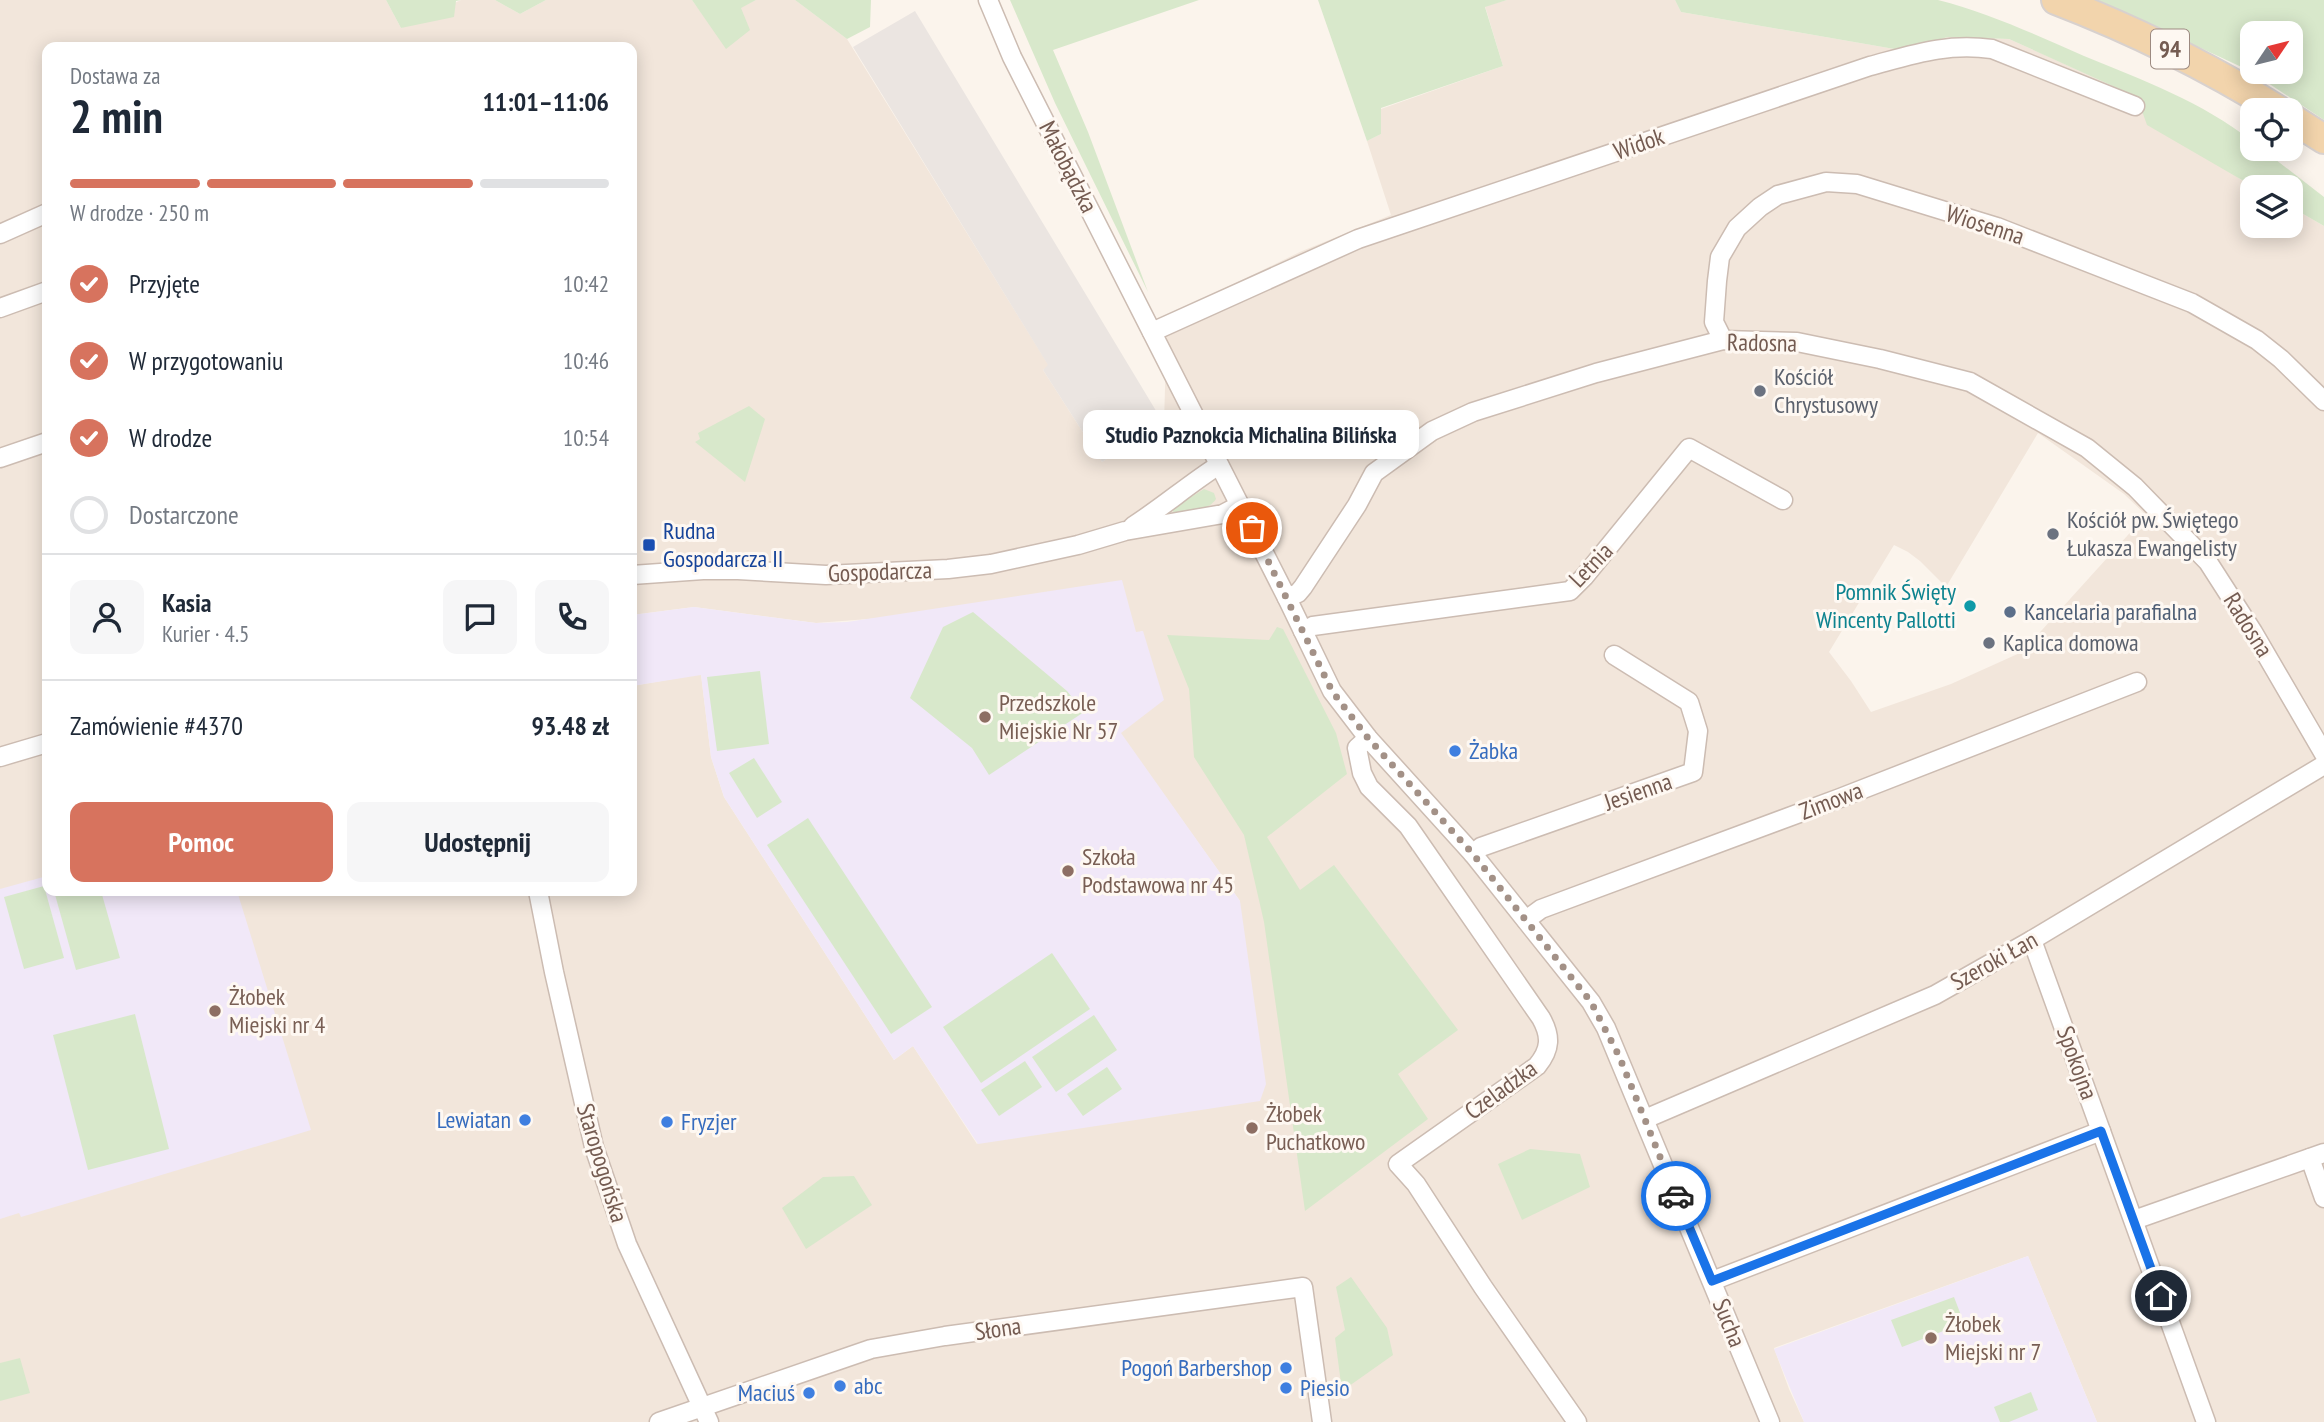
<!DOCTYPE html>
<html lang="pl">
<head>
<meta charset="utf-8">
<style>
	body { margin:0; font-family:"PT Sans Narrow",sans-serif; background:#f6f6f7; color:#1f2937; height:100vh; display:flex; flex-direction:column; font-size:26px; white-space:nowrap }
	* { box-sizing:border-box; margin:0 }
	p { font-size:23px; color:#747a83 }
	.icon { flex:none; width:38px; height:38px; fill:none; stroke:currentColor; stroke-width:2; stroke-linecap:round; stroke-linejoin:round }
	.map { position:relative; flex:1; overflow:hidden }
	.sheet { position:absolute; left:42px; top:42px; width:595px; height:854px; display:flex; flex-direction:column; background:#fff; border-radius:14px; box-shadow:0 4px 18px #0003 }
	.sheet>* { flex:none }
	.needle { width:46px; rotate:55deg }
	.fabs { position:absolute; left:2240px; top:21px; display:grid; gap:14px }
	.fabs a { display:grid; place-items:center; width:63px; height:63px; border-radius:14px; background:#fff; box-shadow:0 4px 18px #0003; font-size:35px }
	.pin { position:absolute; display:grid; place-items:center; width:60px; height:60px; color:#fff; margin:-30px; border:4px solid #fff; border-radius:50%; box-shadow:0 2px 7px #0007 }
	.courier { position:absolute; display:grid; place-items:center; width:70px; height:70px; margin:-35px; border:5px solid #1a73e8; border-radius:50%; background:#fff; color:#222; box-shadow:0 2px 9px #0007 }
	.bubble { position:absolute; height:49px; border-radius:14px; background:#fff; box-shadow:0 4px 18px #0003; font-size:23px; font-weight:700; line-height:49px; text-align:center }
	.headline em { font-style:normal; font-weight:700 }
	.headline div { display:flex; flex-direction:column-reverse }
	.headline { display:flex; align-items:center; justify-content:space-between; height:119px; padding:0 28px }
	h1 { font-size:46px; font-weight:700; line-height:52px }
	.bar { display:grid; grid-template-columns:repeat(4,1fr); gap:10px 7px; align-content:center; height:84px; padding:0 28px }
	.bar i { height:9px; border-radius:5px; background:#e0e1e3 }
	.bar .current { background:#d7735e }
	.bar p { grid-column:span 4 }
	.line { display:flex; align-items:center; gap:18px; padding:0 28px; border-top:2px solid #e0e1e3 }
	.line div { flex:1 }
	.round { display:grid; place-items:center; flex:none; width:74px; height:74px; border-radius:14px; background:#f6f6f7 }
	ol { padding:0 28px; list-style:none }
	li { display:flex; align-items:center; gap:21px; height:77px }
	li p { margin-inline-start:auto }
	li .icon { padding:7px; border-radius:50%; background:#d7735e; color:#fff; stroke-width:4 }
	li:last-child { color:#747a83 }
	li i { width:38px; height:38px; border:4px solid #e0e1e3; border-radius:50% }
	.button { display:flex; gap:14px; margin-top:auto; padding:14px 28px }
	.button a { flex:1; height:80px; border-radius:14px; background:#d7735e; color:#fff; font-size:28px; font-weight:700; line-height:80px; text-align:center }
	.button a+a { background:#f6f6f7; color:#1f2937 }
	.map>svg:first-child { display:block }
</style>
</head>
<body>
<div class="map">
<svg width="2324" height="1422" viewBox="0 0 2324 1422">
	<rect width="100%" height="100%" fill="#fbf4ec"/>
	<path fill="#f2e6db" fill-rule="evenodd" d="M0,0h386l15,28 60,-28h34l25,14 26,-14h146l35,48 14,-41 15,-7h39l52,39 202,327 -6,4 59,92 62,-38 3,-108 135,-65 89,-36 -24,-74 14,-7v-25l122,-43 -18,-60 22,-6h168l6,12 219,38 48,-13 61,2 129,58 102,82 14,8h-2v39h39v-19l33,19v1196h-227l-69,-166 -254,92 15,41 15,33h-1804zM47,47h585v568l62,-8 122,16 65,-5 256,15 5,-2 -22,102 120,168 -263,243 -64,-98 -19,14 -170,-263 -13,-40 -10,-83 -69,12v205h-585zM2038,433l86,61 22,21 -124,137 -71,32 -80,28 -20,-31 -22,-29 65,-107 14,7 12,9 26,26z"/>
	<polygon fill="#ebe5e1" points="915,11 1164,424 1102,462 1043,370 1048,365 853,47"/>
	<g fill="#f1e8f8">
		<polygon points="1122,580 1136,632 1143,631 1164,700 1121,733 1240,901 1266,1084 1260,1101 978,1144 913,1046 894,1060 724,797 711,757 701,675 632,686 632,615 694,607 816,623 847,622"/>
		<polygon points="47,876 47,891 237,891 311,1130 65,1204 21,1217 19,1213 0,1219 0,889"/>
		<polygon points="2028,1256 2097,1422 1804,1422 1774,1349"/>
	</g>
	<g fill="#d8e8cb" fill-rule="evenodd">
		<polygon points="386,0 461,0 456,1 454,17 401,28"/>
		<polygon points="495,0 546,0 520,14"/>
		<polygon points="692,0 756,0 741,8 750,30 726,49"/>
		<polygon points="795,0 871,0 870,27 847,39"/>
		<polygon points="1010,0 1199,0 1053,50 1088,132 1148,292 1055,103"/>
		<polygon points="1318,0 1507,0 1485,7 1503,66 1381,108 1381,134 1367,141"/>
		<path d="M1675,0h263c51,13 98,35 146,56 59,24 118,46 168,85v8h10l62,48v29l-33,-19v-20h-37l-107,-62 -10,-28 -128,-58 -61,-2 -48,13 -219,-38z"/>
		<path d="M2098,0h226v120l-74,-49zM2252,33h39v39h-39z"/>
		<polygon points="749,406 765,419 745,482 695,442 700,439 698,433"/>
		<path d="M1204,489l10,4 2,6c-8,12 -27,14 -40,18l-4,-8z"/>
		<polygon points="973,612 1067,691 1084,712 989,775 972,748 910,698 943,627"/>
		<polygon points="1277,627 1283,629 1336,733 1347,774 1267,837 1300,890 1334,865 1458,1030 1398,1074 1428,1119 1305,1211 1264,922 1244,835 1194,757 1189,689 1167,635 1269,640"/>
		<polygon points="760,671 769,744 717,751 707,677"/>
		<polygon points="754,758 782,802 757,818 729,773"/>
		<polygon points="808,818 932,1007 891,1034 767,845"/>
		<polygon points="44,886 64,958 24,969 4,897"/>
		<polygon points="54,891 101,891 120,958 76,970"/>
		<polygon points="1052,953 1090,1009 981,1083 943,1027"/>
		<polygon points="135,1014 169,1149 88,1170 53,1035"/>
		<polygon points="1094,1015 1117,1050 1056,1092 1032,1057"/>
		<polygon points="1025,1061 1042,1087 999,1116 981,1090"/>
		<polygon points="1107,1067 1122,1089 1083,1116 1067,1094"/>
		<polygon points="1530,1149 1580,1154 1590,1187 1522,1220 1498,1164"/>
		<polygon points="854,1176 872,1205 806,1249 782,1208 823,1177"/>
		<polygon points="1351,1277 1387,1328 1393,1355 1342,1391 1335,1338 1345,1330 1336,1287"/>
		<polygon points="1954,1297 1964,1323 1902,1347 1891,1320"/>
		<polygon points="20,1358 30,1393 0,1401 0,1363"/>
		<polygon points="2031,1392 2038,1410 2009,1422 2000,1422 1994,1407"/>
	</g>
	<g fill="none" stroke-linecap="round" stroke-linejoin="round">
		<g stroke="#ccbcb2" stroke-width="21">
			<g id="minor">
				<polyline points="988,0 1012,57 1287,598 1332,691 1368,738 1473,854 1591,1002 1606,1028 1770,1422"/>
				<polyline points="0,234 47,213"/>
				<polyline points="0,308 47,291"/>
				<path d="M1152,332l206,-93 512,-173c45,-12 76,-23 122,-17l143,57"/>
				<polyline points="1723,340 1714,322 1717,281 1720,257 1737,228 1760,207 1778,195 1826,182 1857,184 1997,227 2192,303 2257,340 2281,359 2324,401"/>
				<polyline points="0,458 47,442"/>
				<path d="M1133,526c30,-19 56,-42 86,-61"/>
				<polyline points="632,575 703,570 738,570 826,575 948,569 991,564 1078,545 1125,531 1223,514 1240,505"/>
				<polyline points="1287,598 1298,593 1303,587 1357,505 1374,473 1432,431 1473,412 1596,373 1723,340 1797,342 1880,359 1970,382 2087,448 2135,487 2208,562 2253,632 2324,754"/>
				<polyline points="1303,631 1313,626 1570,591 1584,577 1689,448 1783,500"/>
				<path d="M1368,738l-11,10 5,25 7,14 39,39 133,192c10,18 10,31 -4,48l-139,98 18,20 67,103 94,135"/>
				<polyline points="0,757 47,743"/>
				<polyline points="1473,854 1481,847 1693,772 1698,731 1689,702 1614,655"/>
				<polyline points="538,891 554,972 594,1147 627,1244 709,1422"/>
				<polyline points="1526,920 1541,909 1840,798 2137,682"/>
				<polyline points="2032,940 2206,1422"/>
				<polyline points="1645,1119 1935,995 2032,940 2324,765"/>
				<polyline points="2310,1158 2324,1198"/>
				<polyline points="2134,1220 2324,1153"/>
				<polyline points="1712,1281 2101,1131"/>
				<polyline points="659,1422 871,1349 945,1336 1303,1287 1322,1422"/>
			</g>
		</g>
		<g stroke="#d8d1ce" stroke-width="32">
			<g id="primary">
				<path d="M2056,0c78,30 151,66 222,110"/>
				<polyline points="2291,118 2324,139"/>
			</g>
		</g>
		<use href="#minor" stroke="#fff" stroke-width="18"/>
		<use href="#primary" stroke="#f2d4ac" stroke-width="28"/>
	</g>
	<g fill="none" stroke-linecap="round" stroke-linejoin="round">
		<polyline stroke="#a39187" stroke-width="7" stroke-dasharray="0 12.6" points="1252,528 1332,691 1368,738 1473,854 1591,1002 1619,1056 1676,1196"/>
		<polyline stroke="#1a73e8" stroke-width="9" points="1676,1196 1712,1281 2101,1131 2161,1296"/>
	</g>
	<g fill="#6b7280" stroke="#fef8f2" stroke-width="2.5">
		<circle cx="1760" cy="391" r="7"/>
		<circle cx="2053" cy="534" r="7"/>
		<circle cx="1989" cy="643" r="7"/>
	</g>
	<rect fill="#1a4fb4" stroke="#fef8f2" stroke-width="2.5" x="642" y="538" width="14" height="14" rx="3.5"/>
	<circle fill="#0f9aa8" stroke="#fef8f2" stroke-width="2.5" cx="1970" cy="606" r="7"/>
	<circle fill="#5c6f8a" stroke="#fef8f2" stroke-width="2.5" cx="2010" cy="612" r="7"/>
	<g fill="#8d6e63" stroke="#fef8f2" stroke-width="2.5">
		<circle cx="985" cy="717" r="7"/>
		<circle cx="1068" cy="871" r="7"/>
		<circle cx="215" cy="1011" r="7"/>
		<circle cx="1252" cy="1128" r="7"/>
		<circle cx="1931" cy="1338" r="7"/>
	</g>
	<g fill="#3f7fe0" stroke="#fef8f2" stroke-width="2.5">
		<circle cx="1455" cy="751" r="7"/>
		<circle cx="525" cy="1120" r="7"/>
		<circle cx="667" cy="1122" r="7"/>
		<circle cx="1286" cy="1368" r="7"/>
		<circle cx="840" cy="1386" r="7"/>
		<circle cx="1286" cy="1388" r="7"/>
		<circle cx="809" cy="1393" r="7"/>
	</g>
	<g text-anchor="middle" stroke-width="6" stroke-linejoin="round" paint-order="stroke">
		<rect fill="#fef8f2" stroke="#9d8a81" stroke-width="2" x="2151" y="29.5" width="38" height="39" rx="5"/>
		<g font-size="23" font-weight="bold" fill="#745b51">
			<text x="2170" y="57">94</text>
		</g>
		<g font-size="24" fill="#745b51" stroke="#fef8f2">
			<text transform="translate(1639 144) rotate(-19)" y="8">Widok</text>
			<text transform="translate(1068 167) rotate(63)" y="8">Małobądzka</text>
			<text transform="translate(1985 225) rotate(18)" y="8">Wiosenna</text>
			<text transform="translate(1762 343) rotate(1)" y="8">Radosna</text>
			<text transform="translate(1591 565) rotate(-46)" y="8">Letnia</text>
			<text transform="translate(880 572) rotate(-2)" y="8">Gospodarcza</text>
			<text transform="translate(2248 625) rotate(58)" y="8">Radosna</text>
			<text transform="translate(1638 792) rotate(-19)" y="8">Jesienna</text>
			<text transform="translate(1831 801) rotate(-21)" y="8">Zimowa</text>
			<text transform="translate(1994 961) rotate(-29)" y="8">Szeroki Łan</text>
			<text transform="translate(2077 1063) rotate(70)" y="8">Spokojna</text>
			<text transform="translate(1501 1090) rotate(-36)" y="8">Czeladzka</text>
			<text transform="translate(602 1163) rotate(73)" y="8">Staropogońska</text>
			<text transform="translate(1729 1323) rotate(68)" y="8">Sucha</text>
			<text transform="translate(998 1329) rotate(-8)" y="8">Słona</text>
		</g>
		<g font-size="24" fill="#5b616d" stroke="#fef8f2" text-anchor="start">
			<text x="1774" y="385">Kościół<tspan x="1774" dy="28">Chrystusowy</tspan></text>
			<text x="2067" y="528">Kościół pw. Świętego<tspan x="2067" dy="28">Łukasza Ewangelisty</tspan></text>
			<text x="2003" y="651">Kaplica domowa</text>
		</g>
		<g font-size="24" fill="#164399" stroke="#fef8f2" text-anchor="start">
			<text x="663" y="539">Rudna<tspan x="663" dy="28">Gospodarcza II</tspan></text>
		</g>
		<g font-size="24" fill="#0d838f" stroke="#fef8f2" text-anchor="end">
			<text x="1956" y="600">Pomnik Święty<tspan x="1956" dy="28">Wincenty Pallotti</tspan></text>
		</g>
		<g font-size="24" fill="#4e5e75" stroke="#fef8f2" text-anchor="start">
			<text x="2024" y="620">Kancelaria parafialna</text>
		</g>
		<g font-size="24" fill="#785e54" stroke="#fef8f2" text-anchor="start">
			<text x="999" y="711">Przedszkole<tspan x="999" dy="28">Miejskie Nr 57</tspan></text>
			<text x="1082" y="865">Szkoła<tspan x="1082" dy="28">Podstawowa nr 45</tspan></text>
			<text x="229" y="1005">Żłobek<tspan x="229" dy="28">Miejski nr 4</tspan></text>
			<text x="1266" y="1122">Żłobek<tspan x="1266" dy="28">Puchatkowo</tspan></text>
			<text x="1945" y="1332">Żłobek<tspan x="1945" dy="28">Miejski nr 7</tspan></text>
		</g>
		<g font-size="24" fill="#366cbe" stroke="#fef8f2" text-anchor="start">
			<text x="1469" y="759">Żabka</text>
			<text x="511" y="1128" text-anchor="end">Lewiatan</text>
			<text x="681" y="1130">Fryzjer</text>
			<text x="1272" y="1376" text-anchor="end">Pogoń Barbershop</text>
			<text x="854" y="1394">abc</text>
			<text x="1300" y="1396">Piesio</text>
			<text x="795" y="1401" text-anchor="end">Maciuś</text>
		</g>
	</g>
</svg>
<div class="fabs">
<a><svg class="needle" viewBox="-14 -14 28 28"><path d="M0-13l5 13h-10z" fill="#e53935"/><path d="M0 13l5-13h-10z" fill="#747a83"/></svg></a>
<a><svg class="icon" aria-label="locate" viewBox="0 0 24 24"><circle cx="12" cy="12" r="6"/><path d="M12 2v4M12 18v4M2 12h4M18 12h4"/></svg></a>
<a><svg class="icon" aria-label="layers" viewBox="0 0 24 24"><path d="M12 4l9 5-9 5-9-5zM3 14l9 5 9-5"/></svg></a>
</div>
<div class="pin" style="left:1252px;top:528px;background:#ea580c"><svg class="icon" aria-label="bag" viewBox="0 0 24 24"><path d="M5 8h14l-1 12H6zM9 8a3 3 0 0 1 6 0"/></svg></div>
<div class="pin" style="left:2161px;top:1296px;background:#1f2937"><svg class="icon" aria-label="home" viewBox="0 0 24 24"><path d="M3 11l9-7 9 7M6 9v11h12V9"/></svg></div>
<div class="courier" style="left:1676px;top:1196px"><svg class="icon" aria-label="car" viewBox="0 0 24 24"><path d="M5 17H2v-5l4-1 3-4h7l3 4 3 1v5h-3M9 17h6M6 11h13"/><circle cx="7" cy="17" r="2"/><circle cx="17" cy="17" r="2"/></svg></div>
<div class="bubble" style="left:1083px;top:410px;width:336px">Studio Paznokcia Michalina Bilińska</div>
<section class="sheet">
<div class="headline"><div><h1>2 min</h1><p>Dostawa za</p></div><em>11:01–11:06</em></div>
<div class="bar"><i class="current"></i><i class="current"></i><i class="current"></i><i></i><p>W drodze · 250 m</p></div>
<ol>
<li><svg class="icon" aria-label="check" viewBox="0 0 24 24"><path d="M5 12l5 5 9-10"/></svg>Przyjęte<p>10:42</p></li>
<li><svg class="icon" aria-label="check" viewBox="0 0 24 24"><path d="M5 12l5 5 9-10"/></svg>W przygotowaniu<p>10:46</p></li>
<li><svg class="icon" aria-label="check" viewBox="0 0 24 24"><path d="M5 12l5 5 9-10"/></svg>W drodze<p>10:54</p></li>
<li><i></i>Dostarczone</li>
</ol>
<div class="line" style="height:126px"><a class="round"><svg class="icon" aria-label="person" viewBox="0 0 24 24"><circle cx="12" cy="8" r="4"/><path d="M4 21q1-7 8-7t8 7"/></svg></a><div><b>Kasia</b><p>Kurier · 4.5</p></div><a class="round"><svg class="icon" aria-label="chat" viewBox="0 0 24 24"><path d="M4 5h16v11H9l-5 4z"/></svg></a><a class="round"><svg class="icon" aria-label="phone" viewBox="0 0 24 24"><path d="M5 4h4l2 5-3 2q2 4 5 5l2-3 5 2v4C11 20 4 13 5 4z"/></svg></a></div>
<div class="line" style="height:91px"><div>Zamówienie #4370</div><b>93.48 zł</b></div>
<div class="button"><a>Pomoc</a><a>Udostępnij</a></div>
</section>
</div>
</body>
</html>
